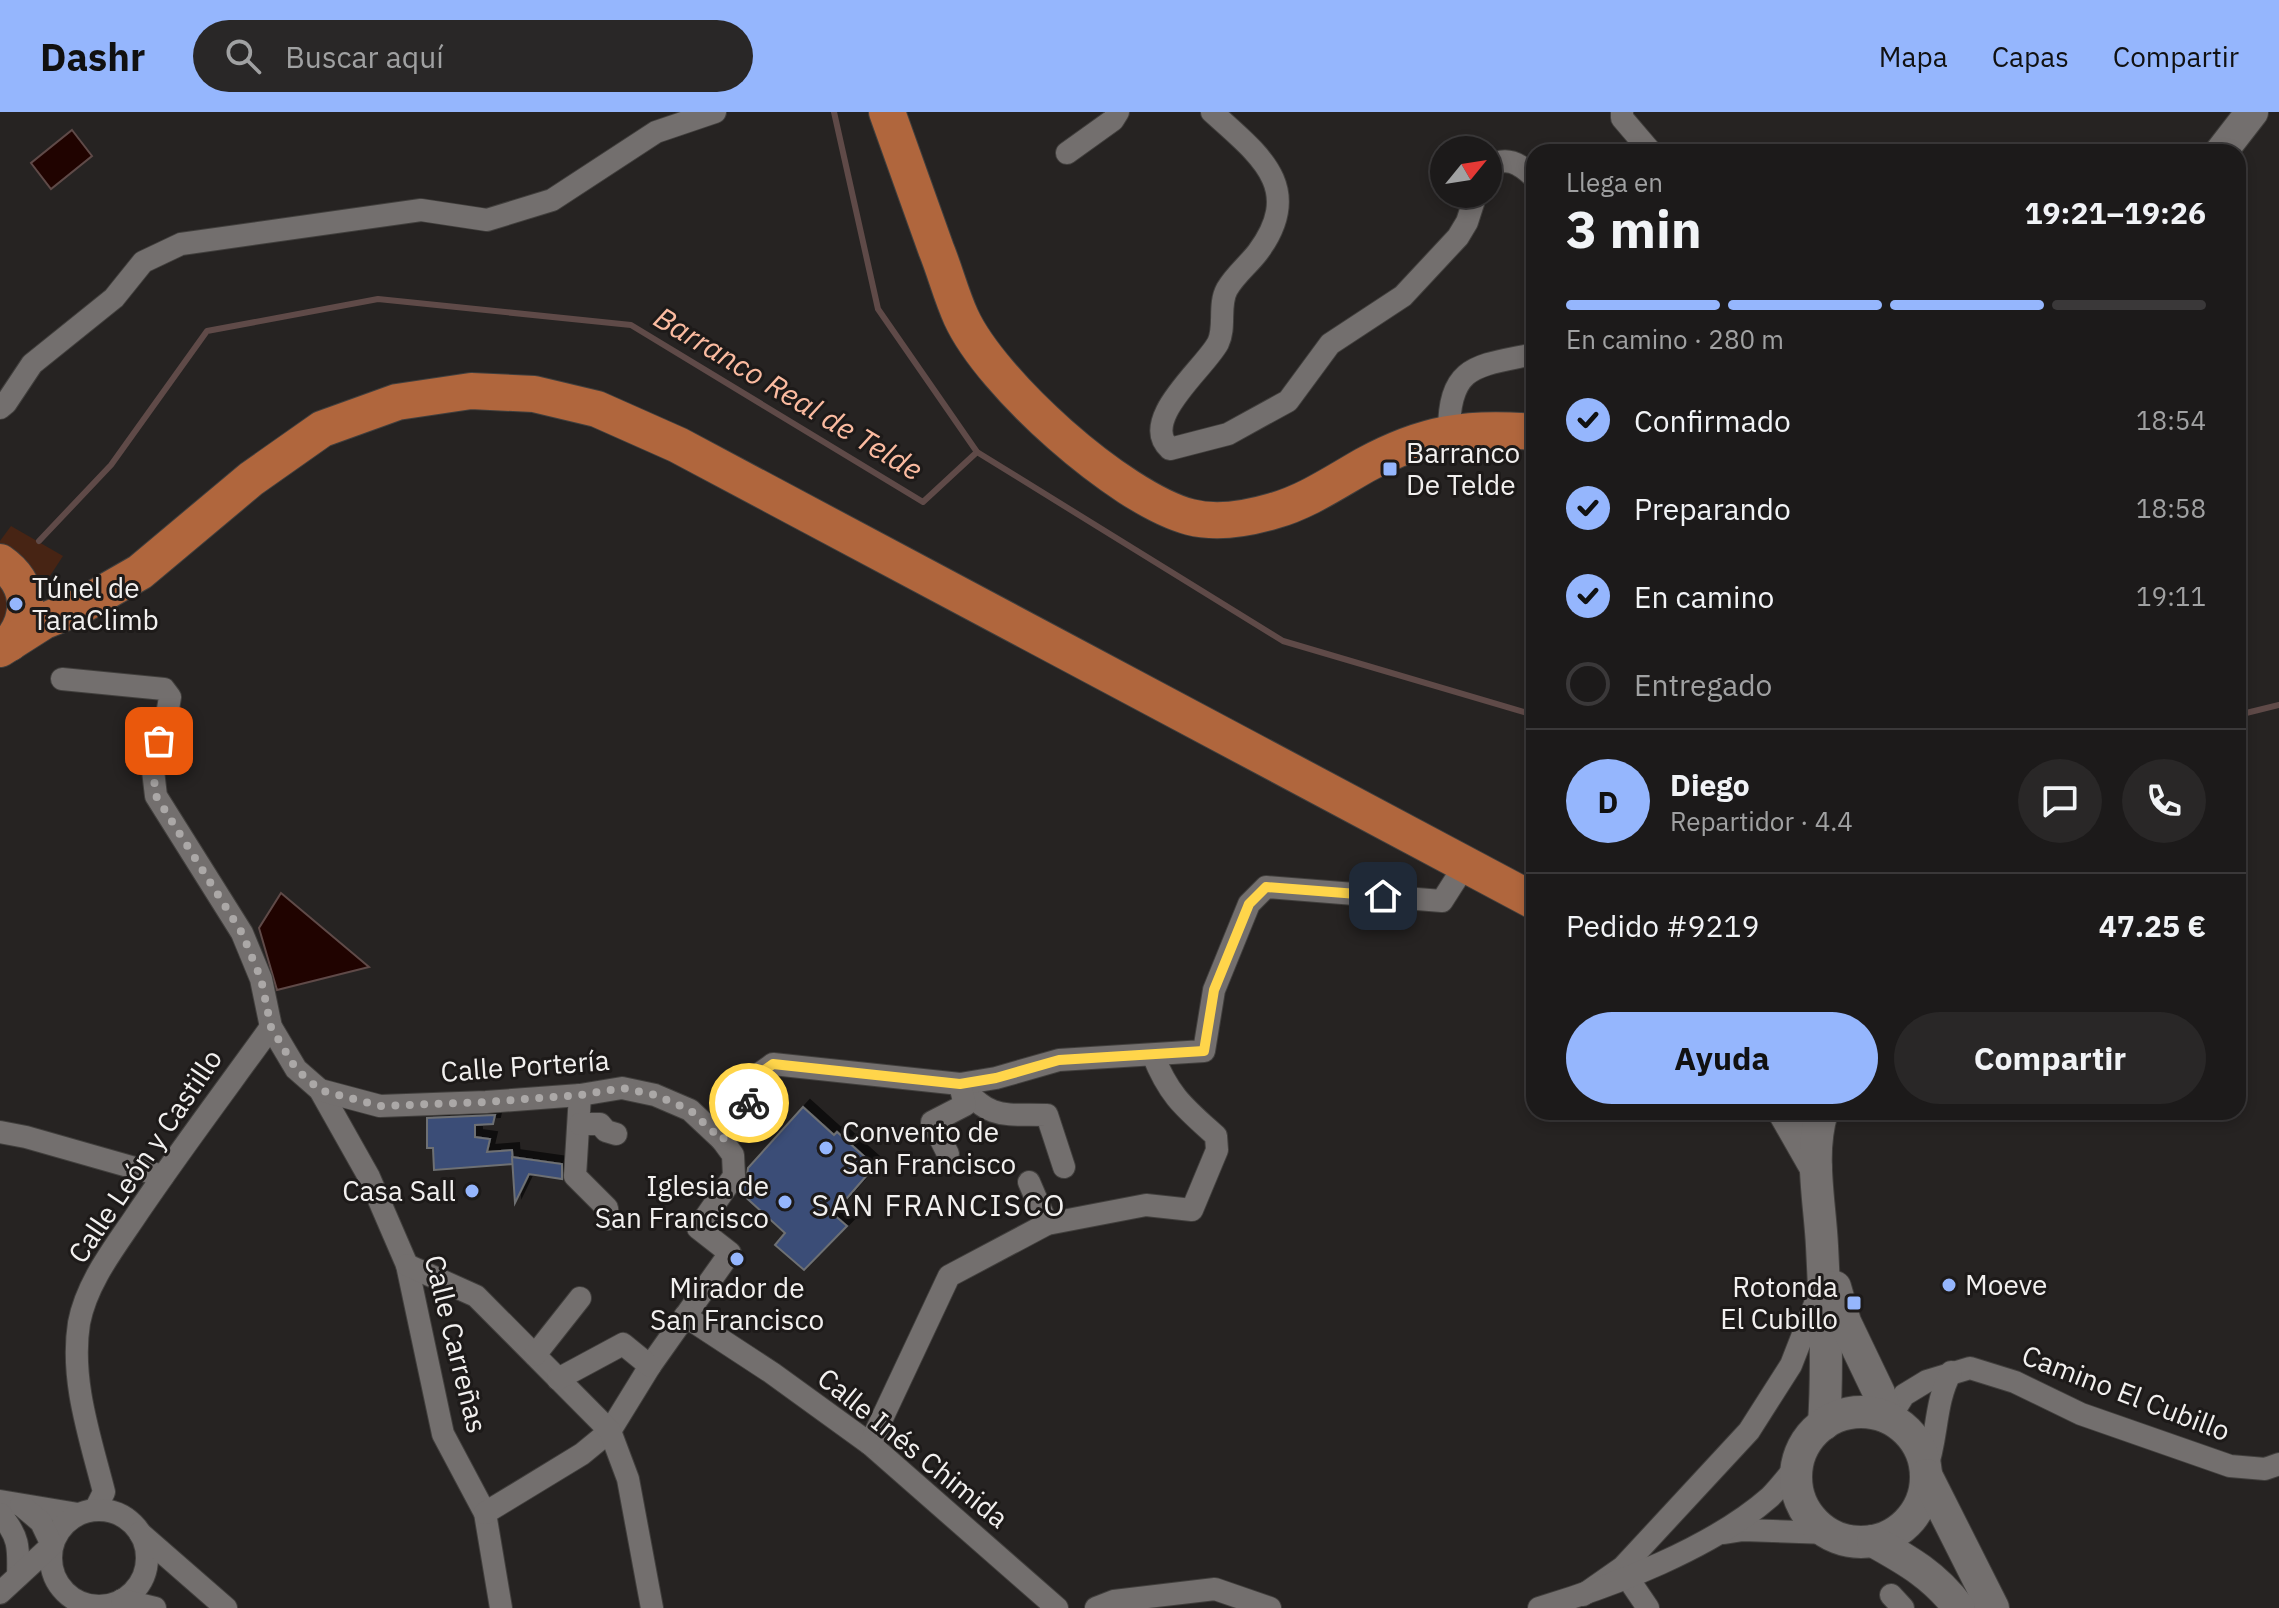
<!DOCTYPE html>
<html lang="es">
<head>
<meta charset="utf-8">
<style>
	body { margin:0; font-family:"IBM Plex Sans",sans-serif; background:#292727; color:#f1f3f6; height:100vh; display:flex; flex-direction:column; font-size:30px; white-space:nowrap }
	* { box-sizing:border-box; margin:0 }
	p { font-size:26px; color:#a0a1a2 }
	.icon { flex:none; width:44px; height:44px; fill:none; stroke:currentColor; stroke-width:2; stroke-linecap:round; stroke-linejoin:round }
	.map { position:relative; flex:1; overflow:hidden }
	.details { position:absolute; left:1526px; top:32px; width:720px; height:976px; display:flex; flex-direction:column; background:#1c1a1a; border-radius:24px; box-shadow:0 4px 12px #0003,0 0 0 2px #3a3839 }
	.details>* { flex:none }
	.needle { width:52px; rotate:60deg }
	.tools { position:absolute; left:1430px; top:24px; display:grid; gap:16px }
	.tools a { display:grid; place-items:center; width:72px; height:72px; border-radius:50%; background:#1c1a1a; box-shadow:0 4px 12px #0003,0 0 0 2px #3a3839; font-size:40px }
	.pin { position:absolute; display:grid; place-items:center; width:68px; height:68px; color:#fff; margin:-34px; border-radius:16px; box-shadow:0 4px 12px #0006 }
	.courier { position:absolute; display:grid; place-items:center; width:80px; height:80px; margin:-40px; border:6px solid #ffd54a; border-radius:50%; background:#fff; color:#222; box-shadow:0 2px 10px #0007 }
	.headline em { font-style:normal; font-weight:700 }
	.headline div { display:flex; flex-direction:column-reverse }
	.headline { display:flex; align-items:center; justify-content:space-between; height:136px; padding:0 40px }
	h1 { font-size:52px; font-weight:700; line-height:60px }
	.bar { display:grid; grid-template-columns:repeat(4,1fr); gap:12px 8px; align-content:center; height:96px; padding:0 40px }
	.bar i { height:10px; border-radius:6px; background:#3a3839 }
	.bar .active { background:#95b6fd }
	.bar p { grid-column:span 4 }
	.line { display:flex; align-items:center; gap:20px; padding:0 40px; border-top:2px solid #3a3839 }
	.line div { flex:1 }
	.round { display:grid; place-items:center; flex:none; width:84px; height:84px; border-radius:42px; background:#292727 }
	ol { padding:0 40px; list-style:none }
	li { display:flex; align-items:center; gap:24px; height:88px }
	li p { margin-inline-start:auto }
	li .icon { padding:8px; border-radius:50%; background:#95b6fd; color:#111; stroke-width:4 }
	li:last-child { color:#a0a1a2 }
	li i { width:44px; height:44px; border:4px solid #3a3839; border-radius:50% }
	.button { display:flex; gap:16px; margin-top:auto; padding:16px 40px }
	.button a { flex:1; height:92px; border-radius:48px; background:#95b6fd; color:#111; font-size:32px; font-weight:700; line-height:92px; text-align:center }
	.button a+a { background:#292727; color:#f1f3f6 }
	header { display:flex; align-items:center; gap:48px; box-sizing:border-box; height:112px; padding:0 40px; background:#95b6fd; color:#111 }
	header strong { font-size:38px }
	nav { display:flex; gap:44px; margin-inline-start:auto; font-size:28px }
	.search { width:560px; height:72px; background:#292727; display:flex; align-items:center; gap:20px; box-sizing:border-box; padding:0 28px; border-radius:44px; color:#a0a1a2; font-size:30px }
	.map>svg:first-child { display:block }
</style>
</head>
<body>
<header>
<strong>Dashr</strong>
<div class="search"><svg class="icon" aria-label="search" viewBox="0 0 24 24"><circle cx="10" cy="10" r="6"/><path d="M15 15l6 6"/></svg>Buscar aquí</div>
<nav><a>Mapa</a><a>Capas</a><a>Compartir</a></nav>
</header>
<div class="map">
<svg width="2279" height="1496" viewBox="0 0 2279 1496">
	<defs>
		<filter id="shadow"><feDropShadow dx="7" dy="-7" stdDeviation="0" flood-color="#0009"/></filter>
	</defs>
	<rect width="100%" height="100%" fill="#262322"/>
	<polygon fill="#472414" points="11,414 63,444 0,540 0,429"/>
	<g fill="#200300" stroke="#5f4a48" stroke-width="2">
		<polygon points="72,18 92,44 51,77 31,51"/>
		<polygon points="281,781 369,855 277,878 259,816"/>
	</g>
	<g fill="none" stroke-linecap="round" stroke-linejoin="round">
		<g stroke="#5f4a48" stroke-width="6">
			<polyline points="834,0 878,197 977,340 1283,529 1534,603"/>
			<polyline points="39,429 111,353 207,219 378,187 631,213 923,390 977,340"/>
			<polyline points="2238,603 2279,593"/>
		</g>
	</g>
	<g fill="#3a4d77" stroke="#6e7073" stroke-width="2" filter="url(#shadow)">
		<polygon points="803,995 834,1023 837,1020 875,1054 833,1102 847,1114 804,1158 775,1133 785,1121 740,1080 746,1071 748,1056"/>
		<polygon points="495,1003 493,1012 475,1013 475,1025 490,1027 487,1040 512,1038 513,1052 434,1058 433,1036 427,1036 427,1006"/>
		<polygon points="512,1045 562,1052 562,1067 529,1062 515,1091"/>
	</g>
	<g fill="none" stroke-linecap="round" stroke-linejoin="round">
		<g stroke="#413f3d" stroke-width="24">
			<g id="street">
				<path d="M1212,0c46,42 94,75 46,140 -9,12 -23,23 -31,37 -9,16 -1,38 -9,54 -13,25 -80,77 -48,106l58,-15 60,-33 42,-57 73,-48 55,-59 9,-15 9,-28"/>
				<polyline points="1622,0 1622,6 1651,40"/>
				<polyline points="1067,41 1113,8 1118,0"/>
				<path d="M1488,55c18,-12 31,-4 46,10"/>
				<polyline points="0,296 6,291 32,252 114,186 143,150 181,132 421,98 487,108 552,88 656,20 715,0"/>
				<path d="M1449,320c0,-68 28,-66 85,-78"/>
				<polyline points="62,567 164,577 170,585 166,609 152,650 156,684 242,821 261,867 271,915 296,957 320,978 369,1065 407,1153 443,1322 485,1401 501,1496"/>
				<path d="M960,972c30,36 43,30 87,31l17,52"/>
				<polyline points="320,978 380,994 486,990 580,983 622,976 655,983 690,998 722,1028 733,1043 734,1064 698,1116 730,1141 650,1254 610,1319 582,1342 485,1401"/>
				<polyline points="580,983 575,1064 607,1096 608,1107"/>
				<polyline points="580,1012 600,1012 606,1019 616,1022"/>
				<polyline points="0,1020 26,1025 163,1064"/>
				<polyline points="722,1028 746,999 762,960 773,952 960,972 996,966 1059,948 1204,939 1214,878 1249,792 1266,775 1442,789 1465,753"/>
				<polyline points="948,1042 932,1010 965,993 960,973"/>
				<polyline points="1029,1070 1047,1112"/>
				<polyline points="407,1153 476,1184 610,1319 628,1367 652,1496"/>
				<polyline points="685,1204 772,1261 870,1332 1057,1496"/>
				<polyline points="535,1243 580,1186"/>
				<polyline points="558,1267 623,1232 650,1254"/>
				<polyline points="1889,1307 1904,1283 1927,1269 1970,1256 2015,1270 2081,1302 2230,1354 2265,1357 2279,1352"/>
				<path d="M870,1332l79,-168 98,-52 99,-19 46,5 25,-60 -1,-14c-31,-28 -47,-40 -63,-81"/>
				<path d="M1926,1358c12,-32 8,-67 25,-98"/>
				<polyline points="0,1389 78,1402"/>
				<path d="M95,1398l9,-18c-14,-55 -34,-112 -25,-169 8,-42 37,-77 60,-112 42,-62 88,-123 132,-184"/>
				<circle cx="99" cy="1446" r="48"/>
				<path d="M0,1402c19,22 19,33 18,62"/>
				<polyline points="140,1421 226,1496"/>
				<polyline points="1724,1421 1743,1418 1828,1421"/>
				<polyline points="1627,1465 1648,1496"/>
				<polyline points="0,1481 52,1433 41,1410 21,1393"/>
				<polyline points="1583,1483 1623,1455 1749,1319 1791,1253 1818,1184"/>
				<polyline points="1891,1483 1903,1496"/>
				<polyline points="122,1488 155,1496"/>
				<polyline points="1096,1496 1114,1489 1215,1477 1270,1496"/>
				<path d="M1539,1496c74,-22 173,-60 231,-111 10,-10 19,-22 28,-33"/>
			</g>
		</g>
		<g stroke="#413f3d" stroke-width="34">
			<g id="secondary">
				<polyline points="2221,40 2252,0"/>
				<polyline points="1784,1000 1816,1056"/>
				<path d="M1822,1000c-13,42 -2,91 0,134 3,59 6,119 2,178"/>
				<polyline points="1835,1175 1845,1210 1879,1281 1887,1305"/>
				<circle cx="1861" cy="1365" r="65"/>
				<polyline points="1926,1363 1993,1496"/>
				<path d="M1873,1429c36,20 62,35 86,67"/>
			</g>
		</g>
		<g stroke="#413f3d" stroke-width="38">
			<g id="primary">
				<path d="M887,0c16,46 33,91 49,137 9,22 15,46 25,68 30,66 158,181 229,200 27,7 56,2 83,-6 33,-9 62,-29 92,-46 59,-32 103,-39 169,-33"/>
				<path d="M0,450c30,21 33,53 10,81"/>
				<polyline points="0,537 44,509 79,495 140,460 251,367 322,317 397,290 471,279 534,282 597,297 678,333 1534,789"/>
			</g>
		</g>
		<use href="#street" stroke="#736f6e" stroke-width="22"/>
		<use href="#secondary" stroke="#736f6e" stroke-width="32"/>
		<use href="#primary" stroke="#b0663d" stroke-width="36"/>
	</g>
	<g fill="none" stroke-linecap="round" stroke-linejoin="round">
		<polyline stroke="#aba8a7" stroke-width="8" stroke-dasharray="0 14.4" points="159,629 152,650 156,684 242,821 261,867 271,915 296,957 320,978 380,994 486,990 580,983 622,976 655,983 690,998 722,1028 746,999 749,991"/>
		<polyline stroke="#ffd54a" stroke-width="10" points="749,991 762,960 773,952 960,972 996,966 1059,948 1204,939 1214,878 1249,792 1266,775 1383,784"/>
	</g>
	<g fill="#95b6fd" stroke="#1d1a19" stroke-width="3">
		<rect x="1382" y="349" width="16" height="16" rx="4"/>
		<circle cx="16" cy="492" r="8"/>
		<circle cx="826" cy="1036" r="8"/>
		<circle cx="472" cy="1079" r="8"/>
		<circle cx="785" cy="1090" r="8"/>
		<circle cx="737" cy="1147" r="8"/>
		<circle cx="1949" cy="1173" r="8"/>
		<rect x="1846" y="1183" width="16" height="16" rx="4"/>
	</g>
	<g text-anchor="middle" stroke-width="6" stroke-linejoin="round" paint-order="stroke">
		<g font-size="28" fill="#f2f0ef" stroke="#1d1a19" text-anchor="start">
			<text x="1406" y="351">Barranco<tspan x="1406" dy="32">De Telde</tspan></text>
			<text x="32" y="486">Túnel de<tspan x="32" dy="32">TaraClimb</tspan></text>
			<text x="842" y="1030">Convento de<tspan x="842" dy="32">San Francisco</tspan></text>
			<text x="769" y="1084" text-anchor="end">Iglesia de<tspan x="769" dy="32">San Francisco</tspan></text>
			<text x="456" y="1089" text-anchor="end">Casa Sall</text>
			<text x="1965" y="1183">Moeve</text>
			<text x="1838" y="1185" text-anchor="end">Rotonda<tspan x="1838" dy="32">El Cubillo</tspan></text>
			<text x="737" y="1186" text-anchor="middle">Mirador de<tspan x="737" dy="32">San Francisco</tspan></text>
		</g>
		<g font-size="28" fill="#f2f0ef" stroke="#1d1a19">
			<text transform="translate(525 954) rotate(-4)" y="10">Calle Portería</text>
			<text transform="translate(145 1044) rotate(-56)" y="10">Calle León y Castillo</text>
			<text transform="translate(456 1232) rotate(76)" y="10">Calle Carreñas</text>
			<text transform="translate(2126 1281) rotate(21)" y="10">Camino El Cubillo</text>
			<text transform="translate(913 1336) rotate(39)" y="10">Calle Inés Chimida</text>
		</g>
		<g font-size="30" font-style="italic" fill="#fbbba0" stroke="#1d1a19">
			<text transform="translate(788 282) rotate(31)" y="10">Barranco Real de Telde</text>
		</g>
		<g font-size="30" letter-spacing="2" fill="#f2f0ef" stroke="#1d1a19">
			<text x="939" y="1104">SAN FRANCISCO</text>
		</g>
	</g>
</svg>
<div class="tools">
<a><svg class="needle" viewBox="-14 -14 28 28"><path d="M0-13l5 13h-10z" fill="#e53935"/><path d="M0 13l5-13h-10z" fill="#a0a1a2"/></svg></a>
</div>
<div class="pin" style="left:159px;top:629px;background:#ea580c"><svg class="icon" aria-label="bag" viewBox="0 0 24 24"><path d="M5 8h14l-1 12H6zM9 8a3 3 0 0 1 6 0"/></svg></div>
<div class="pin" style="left:1383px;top:784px;background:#1f2937"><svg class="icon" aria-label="home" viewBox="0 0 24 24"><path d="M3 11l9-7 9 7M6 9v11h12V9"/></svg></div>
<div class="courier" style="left:749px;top:991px"><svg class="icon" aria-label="bike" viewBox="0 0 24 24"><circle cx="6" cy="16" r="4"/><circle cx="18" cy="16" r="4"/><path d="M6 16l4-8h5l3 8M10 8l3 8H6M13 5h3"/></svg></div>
<section class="details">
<div class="headline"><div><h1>3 min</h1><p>Llega en</p></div><em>19:21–19:26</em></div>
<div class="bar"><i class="active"></i><i class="active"></i><i class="active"></i><i></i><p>En camino · 280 m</p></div>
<ol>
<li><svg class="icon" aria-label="check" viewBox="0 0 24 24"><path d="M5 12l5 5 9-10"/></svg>Confirmado<p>18:54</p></li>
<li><svg class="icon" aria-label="check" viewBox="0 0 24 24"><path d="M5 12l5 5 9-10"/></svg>Preparando<p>18:58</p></li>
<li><svg class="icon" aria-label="check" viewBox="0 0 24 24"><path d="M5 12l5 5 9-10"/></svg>En camino<p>19:11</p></li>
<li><i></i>Entregado</li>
</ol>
<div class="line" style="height:144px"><b class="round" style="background:#95b6fd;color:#111">D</b><div><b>Diego</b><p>Repartidor · 4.4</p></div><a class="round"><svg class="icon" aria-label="chat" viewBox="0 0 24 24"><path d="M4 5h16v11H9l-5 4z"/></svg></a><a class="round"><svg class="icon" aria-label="phone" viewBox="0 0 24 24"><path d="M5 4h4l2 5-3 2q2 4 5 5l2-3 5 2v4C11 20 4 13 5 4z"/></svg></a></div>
<div class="line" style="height:104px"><div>Pedido #9219</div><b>47.25 €</b></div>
<div class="button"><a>Ayuda</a><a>Compartir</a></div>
</section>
</div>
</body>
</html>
